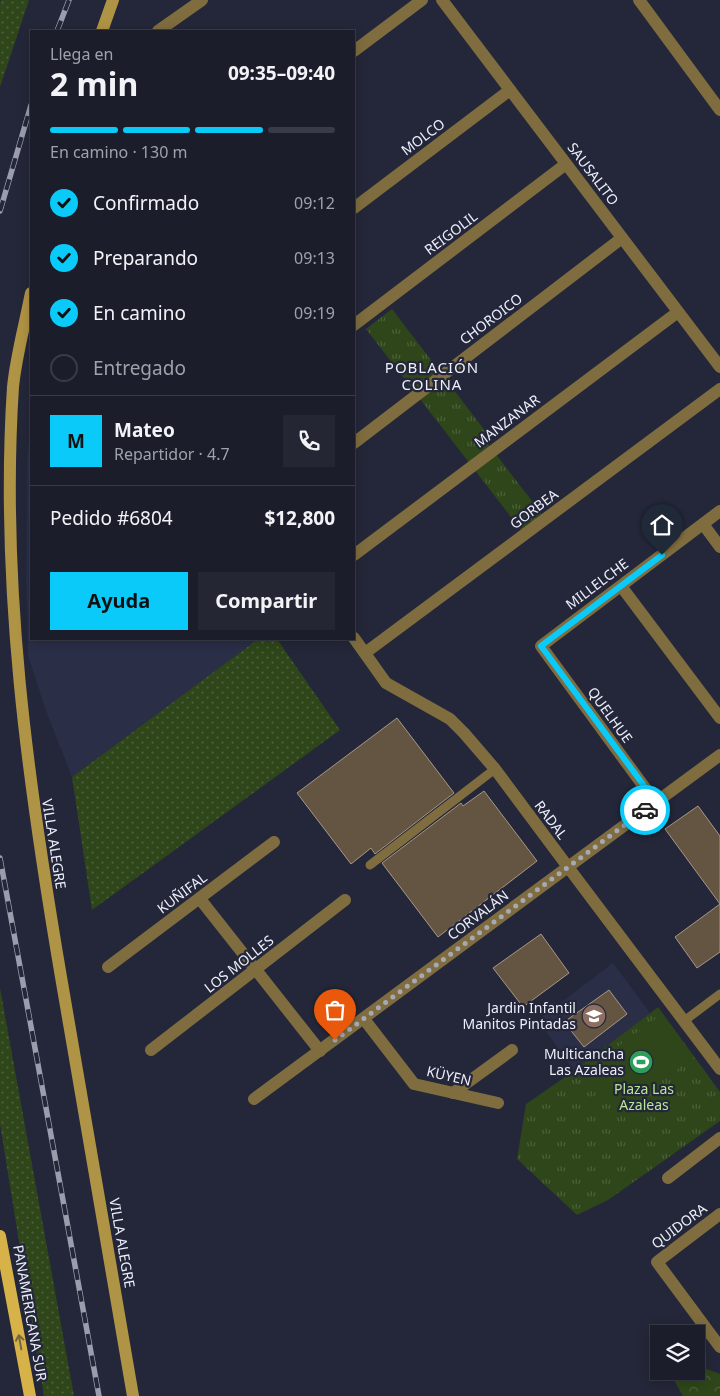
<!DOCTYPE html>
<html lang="es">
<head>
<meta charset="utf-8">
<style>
	body { margin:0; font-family:"Noto Sans",sans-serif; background:#242633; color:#f1f3f6; height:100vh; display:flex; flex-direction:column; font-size:19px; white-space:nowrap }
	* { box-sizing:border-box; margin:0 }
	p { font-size:16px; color:#a0a2a9 }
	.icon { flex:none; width:28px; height:28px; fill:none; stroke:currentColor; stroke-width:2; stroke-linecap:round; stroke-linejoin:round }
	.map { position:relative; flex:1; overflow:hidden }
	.drawer { position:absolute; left:30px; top:30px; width:325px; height:610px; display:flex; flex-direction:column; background:#1b1d2b; border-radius:0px; box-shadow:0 2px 12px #0003,0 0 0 1px #393b47 }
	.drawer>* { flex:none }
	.controls { position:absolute; left:650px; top:1325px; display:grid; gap:10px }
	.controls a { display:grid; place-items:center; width:55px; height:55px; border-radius:0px; background:#1b1d2b; box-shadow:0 2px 12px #0003,0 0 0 1px #393b47; font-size:25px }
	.pin { position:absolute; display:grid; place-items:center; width:42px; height:42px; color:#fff; margin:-51px -21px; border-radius:50% 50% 50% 0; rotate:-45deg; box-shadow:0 0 5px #0007 }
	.pin .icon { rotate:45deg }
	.courier { position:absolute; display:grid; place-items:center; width:50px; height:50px; margin:-25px; border:4px solid #0acafa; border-radius:50%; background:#fff; color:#222; box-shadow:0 1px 6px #0007 }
	.headline em { font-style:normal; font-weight:700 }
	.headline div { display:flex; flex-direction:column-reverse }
	.headline { display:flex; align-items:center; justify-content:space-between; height:85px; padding:0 20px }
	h1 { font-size:32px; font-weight:700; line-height:38px }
	.bar { display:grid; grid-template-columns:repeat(4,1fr); gap:8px 5px; align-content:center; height:60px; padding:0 20px }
	.bar i { height:6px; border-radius:4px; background:#393b47 }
	.bar .current { background:#0acafa }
	.bar p { grid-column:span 4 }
	.line { display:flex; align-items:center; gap:12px; padding:0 20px; border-top:1px solid #393b47 }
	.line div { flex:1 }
	.round { display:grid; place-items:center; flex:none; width:52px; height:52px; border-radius:0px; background:#242633 }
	ol { padding:0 20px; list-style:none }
	li { display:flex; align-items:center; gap:15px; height:55px }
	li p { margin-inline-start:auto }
	li .icon { padding:5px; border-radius:50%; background:#0acafa; color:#111; stroke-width:4 }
	li:last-child { color:#a0a2a9 }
	li i { width:28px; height:28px; border:2px solid #393b47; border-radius:50% }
	.primary-button { display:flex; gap:10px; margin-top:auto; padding:10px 20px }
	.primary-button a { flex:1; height:58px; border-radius:0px; background:#0acafa; color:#111; font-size:20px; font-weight:700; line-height:58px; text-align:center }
	.primary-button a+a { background:#242633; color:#f1f3f6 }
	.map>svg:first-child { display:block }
</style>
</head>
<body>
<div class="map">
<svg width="720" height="1396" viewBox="0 0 720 1396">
	<defs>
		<pattern id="grass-dots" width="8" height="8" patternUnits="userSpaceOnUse" patternTransform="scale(1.25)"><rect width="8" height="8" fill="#2e4619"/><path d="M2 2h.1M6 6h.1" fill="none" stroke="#4c613b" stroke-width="1.8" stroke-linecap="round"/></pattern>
		<pattern id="forest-crowns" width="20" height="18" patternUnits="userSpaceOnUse" patternTransform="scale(1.25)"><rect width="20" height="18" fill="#2e4619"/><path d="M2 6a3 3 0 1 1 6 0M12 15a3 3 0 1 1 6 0" fill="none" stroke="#4c613b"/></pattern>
		<pattern id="park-tufts" width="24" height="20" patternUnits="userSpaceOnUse" patternTransform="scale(1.25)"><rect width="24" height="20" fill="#2e4619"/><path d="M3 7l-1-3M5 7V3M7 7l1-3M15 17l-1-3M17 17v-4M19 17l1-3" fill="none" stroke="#4c613b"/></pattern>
	</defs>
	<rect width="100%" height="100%" fill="#242739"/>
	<g fill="#2a2e47">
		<polygon points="31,427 31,639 258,639 72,777 46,711 28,655 26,581 27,454"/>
		<polygon points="613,963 650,1013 574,1071 538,1020"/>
	</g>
	<g fill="url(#grass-dots)">
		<polygon points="1,0 29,0 0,87 0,2"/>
		<polygon points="258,639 277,639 340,730 92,910 72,777"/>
		<polygon points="0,988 74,1396 44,1396 0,1124"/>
	</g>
	<polygon fill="url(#forest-crowns)" points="696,1365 720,1374 720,1396 683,1396 669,1371 696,1371"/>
	<g fill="url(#park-tufts)">
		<polygon points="392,309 489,436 484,439 542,514 521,530 366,329"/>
		<polygon points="658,1007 720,1092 720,1121 608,1200 577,1215 517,1159 526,1104 574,1071"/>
	</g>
	<polygon fill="#2e4619" points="662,1014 694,1057 620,1111 589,1068"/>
	<g fill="#645543" stroke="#a89784">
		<polygon points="397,718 454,793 375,854 371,848 351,864 297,793"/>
		<polygon points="484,791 537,861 438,937 382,863 461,803 463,806"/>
		<polygon points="698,806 720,836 720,952 697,968 675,937 720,904 665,829"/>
		<polygon points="541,934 569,973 523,1007 493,968"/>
		<polygon points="609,990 627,1014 584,1047 564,1022"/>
	</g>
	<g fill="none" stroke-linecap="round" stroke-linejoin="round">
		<g stroke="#7f6d3f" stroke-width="9">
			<polyline points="370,865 495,769"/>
			<polyline points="684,1021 720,994"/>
		</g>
		<g stroke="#7f6d3f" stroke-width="12">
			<polyline points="639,0 720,110"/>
			<polyline points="158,31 202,0"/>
			<polyline points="354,51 422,0"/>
			<polyline points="354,208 510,90"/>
			<polyline points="354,325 566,164"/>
			<polyline points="354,443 622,238"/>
			<polyline points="703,524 720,547"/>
			<polyline points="354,555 678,312"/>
			<polyline points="621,586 720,718"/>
			<polyline points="365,653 720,389"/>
			<polyline points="656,803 541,646 720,511"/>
			<polyline points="200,899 320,1051"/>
			<polyline points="108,967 274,842"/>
			<polyline points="364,1019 414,1084 498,1103"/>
			<polyline points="151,1050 345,900"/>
			<polyline points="453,1093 512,1050"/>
			<polyline points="254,1099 568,867 720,1069"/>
			<polyline points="668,1178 720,1138"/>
			<polyline points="720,1214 657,1262 720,1347"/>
		</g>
		<g stroke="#7f6d3f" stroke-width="12">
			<polyline points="442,0 720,367"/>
			<polyline points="354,638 386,683 450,719 464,733 495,769 568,867 720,755"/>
		</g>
		<g stroke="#b09445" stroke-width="12">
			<polyline points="102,31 113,0"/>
			<path d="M31,293c-6,31 -15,63 -18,94 -13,197 15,396 48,590 24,139 48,279 72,419"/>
		</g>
		<polyline stroke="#d6b248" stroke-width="12" points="0,1236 30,1396"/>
		<g stroke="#9a9dac" stroke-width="5.5">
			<g id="rail">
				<polyline points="57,31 69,0"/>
				<polyline points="0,211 31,105"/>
				<polyline points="0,858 99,1396"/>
			</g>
		</g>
		<use href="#rail" stroke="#242739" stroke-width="4" stroke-dasharray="11" stroke-linecap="butt"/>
	</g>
	<defs><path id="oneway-shaft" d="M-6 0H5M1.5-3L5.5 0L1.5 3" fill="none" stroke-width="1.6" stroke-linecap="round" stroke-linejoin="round" transform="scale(1.25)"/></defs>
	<use stroke="#746640" href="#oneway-shaft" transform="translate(20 1342) rotate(-100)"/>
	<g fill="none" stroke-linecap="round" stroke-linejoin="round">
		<polyline stroke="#a6a8b7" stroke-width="5" stroke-dasharray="0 9" points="335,1040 645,810"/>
		<polyline stroke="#0acafa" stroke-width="6" points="645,810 656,802 541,646 662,555"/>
	</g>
	<defs>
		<g id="school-disc" transform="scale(1.25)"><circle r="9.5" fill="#8d6e63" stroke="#242739"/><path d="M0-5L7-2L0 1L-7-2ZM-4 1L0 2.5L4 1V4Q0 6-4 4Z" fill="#fff"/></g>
		<g id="stadium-disc" transform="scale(1.25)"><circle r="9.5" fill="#2e9e5b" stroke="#242739"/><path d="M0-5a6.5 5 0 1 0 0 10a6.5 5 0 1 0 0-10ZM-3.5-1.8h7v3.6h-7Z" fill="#fff"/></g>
	</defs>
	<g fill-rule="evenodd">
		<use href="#school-disc" x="594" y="1016"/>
		<use href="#stadium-disc" x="641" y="1062"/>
	</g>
	<g text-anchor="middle" stroke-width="4.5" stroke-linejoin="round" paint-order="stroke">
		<g font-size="14" fill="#eceefb" stroke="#242739">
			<text transform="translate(423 137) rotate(-37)" y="5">MOLCO</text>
			<text transform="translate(593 174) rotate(53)" y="5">SAUSALITO</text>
			<text transform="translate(451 233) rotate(-37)" y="5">REIGOLIL</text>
			<text transform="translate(491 319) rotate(-37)" y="5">CHOROICO</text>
			<text transform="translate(507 421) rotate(-37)" y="5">MANZANAR</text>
			<text transform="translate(534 509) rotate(-37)" y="5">GORBEA</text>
			<text transform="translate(597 584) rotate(-37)" y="5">MILLELCHE</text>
			<text transform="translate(610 715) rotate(54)" y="5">QUELHUE</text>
			<text transform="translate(551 820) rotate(53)" y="5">RADAL</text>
			<text transform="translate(54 844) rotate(81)" y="5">VILLA ALEGRE</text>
			<text transform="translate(182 893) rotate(-37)" y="5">KUÑIFAL</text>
			<text transform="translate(478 915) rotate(-37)" y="5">CORVALÁN</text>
			<text transform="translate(239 964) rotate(-38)" y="5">LOS MOLLES</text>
			<text transform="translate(449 1076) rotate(13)" y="5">KÜYEN</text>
			<text transform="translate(679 1226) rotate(-37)" y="5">QUIDORA</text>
			<text transform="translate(122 1243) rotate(80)" y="5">VILLA ALEGRE</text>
			<text transform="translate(30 1313) rotate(80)" y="5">PANAMERICANA SUR</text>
		</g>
		<g font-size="14" fill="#eceefb" stroke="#242739" text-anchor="end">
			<text x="576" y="1013">Jardin Infantil<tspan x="576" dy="16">Manitos Pintadas</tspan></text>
			<text x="624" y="1059">Multicancha<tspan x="624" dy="16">Las Azaleas</tspan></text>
		</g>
		<g font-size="14" fill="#b6e792" stroke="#242739">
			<text x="644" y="1094">Plaza Las<tspan x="644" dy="16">Azaleas</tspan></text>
		</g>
		<g font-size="15" letter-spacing="1" fill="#eceefb" stroke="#242739">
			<text x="432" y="373">POBLACIÓN<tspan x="432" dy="17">COLINA</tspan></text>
		</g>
	</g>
</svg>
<div class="controls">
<a><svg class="icon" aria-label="layers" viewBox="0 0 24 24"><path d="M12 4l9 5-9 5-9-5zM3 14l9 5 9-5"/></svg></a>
</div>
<div class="pin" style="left:335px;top:1040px;background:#ea580c"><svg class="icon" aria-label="bag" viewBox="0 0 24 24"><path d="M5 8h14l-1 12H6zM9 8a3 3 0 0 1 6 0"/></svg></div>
<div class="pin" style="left:662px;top:555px;background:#1f2937"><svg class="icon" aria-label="home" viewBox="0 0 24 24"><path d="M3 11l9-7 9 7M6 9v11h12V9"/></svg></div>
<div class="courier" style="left:645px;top:810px"><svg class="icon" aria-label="car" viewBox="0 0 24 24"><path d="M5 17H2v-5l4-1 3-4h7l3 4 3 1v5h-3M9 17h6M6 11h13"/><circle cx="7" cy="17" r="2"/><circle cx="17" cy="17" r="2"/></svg></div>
<section class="drawer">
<div class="headline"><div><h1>2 min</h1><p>Llega en</p></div><em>09:35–09:40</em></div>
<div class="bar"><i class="current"></i><i class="current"></i><i class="current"></i><i></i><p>En camino · 130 m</p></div>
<ol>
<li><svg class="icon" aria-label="check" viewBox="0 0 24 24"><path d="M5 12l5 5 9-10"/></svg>Confirmado<p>09:12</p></li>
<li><svg class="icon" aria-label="check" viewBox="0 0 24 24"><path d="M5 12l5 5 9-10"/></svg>Preparando<p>09:13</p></li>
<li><svg class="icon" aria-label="check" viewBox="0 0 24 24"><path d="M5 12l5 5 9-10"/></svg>En camino<p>09:19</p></li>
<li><i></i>Entregado</li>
</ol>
<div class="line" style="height:90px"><b class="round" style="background:#0acafa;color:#111">M</b><div><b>Mateo</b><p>Repartidor · 4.7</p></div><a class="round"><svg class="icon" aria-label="phone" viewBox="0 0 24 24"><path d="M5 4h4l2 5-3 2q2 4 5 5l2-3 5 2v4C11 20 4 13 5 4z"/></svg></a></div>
<div class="line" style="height:65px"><div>Pedido #6804</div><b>$12,800</b></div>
<div class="primary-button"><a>Ayuda</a><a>Compartir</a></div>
</section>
</div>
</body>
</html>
